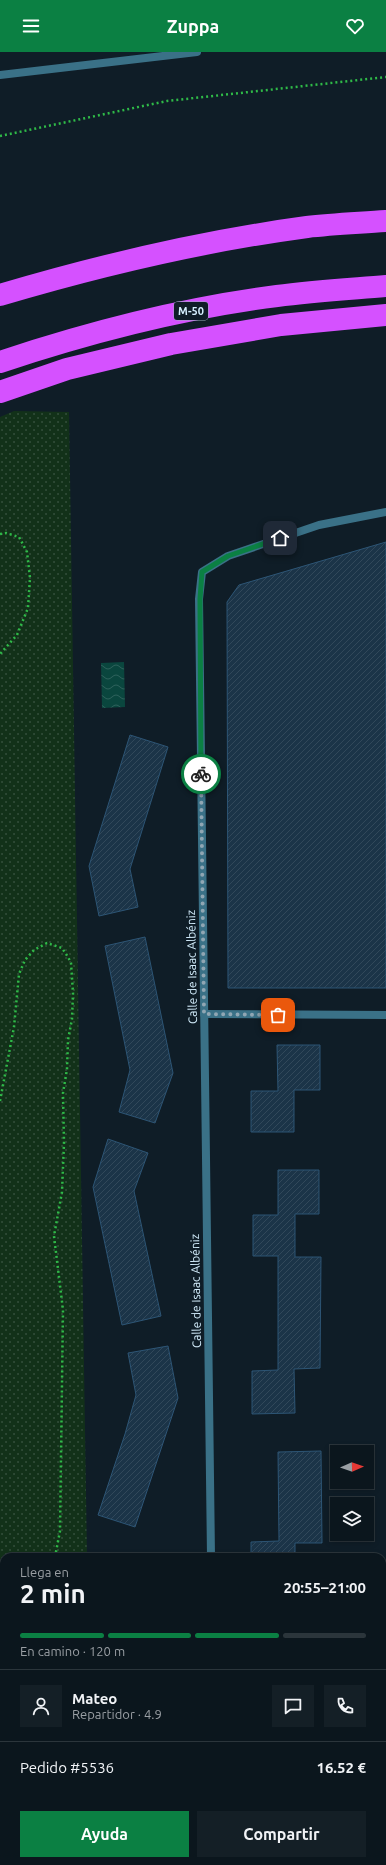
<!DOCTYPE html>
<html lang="es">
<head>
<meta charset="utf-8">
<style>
	body { margin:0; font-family:Ubuntu,sans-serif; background:#141f26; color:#f1f3f6; height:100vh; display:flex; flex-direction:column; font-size:15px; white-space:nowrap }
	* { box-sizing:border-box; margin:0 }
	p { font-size:13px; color:#9a9fa4 }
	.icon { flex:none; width:22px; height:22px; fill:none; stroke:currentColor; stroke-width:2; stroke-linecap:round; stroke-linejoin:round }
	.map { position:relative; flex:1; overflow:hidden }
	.sheet { position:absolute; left:0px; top:1501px; width:386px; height:312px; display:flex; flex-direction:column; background:#0b161d; border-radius:12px 12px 0 0; box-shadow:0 2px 6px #0003,0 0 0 1px #2b353b }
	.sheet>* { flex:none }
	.needle { width:26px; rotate:88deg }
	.controls { position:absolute; left:330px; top:1393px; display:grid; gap:8px }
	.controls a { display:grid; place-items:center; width:44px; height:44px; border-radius:0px; background:#0b161d; box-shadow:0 2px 6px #0003,0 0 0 1px #2b353b; font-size:20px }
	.pin { position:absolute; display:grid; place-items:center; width:34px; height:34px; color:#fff; margin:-17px; border-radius:8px; box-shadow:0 2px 6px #0006 }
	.courier { position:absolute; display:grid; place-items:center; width:40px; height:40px; margin:-20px; border:3px solid #0b8043; border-radius:50%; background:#fff; color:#222; box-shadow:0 1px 5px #0007 }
	.headline em { font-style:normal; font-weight:700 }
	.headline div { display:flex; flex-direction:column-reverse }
	.headline { display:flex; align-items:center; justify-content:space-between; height:68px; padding:0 20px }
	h1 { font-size:26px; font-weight:700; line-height:30px }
	.bar { display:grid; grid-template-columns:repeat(4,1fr); gap:6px 4px; align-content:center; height:48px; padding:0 20px }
	.bar i { height:5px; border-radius:3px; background:#2b353b }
	.bar .active { background:#0b8043 }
	.bar p { grid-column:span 4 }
	.line { display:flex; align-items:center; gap:10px; padding:0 20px; border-top:1px solid #2b353b }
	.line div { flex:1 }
	.round { display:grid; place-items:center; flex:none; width:42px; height:42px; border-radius:0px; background:#141f26 }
	.action { display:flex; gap:8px; margin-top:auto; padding:8px 20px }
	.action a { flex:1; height:46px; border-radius:0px; background:#0b8043; color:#fff; font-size:16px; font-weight:700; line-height:46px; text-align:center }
	.action a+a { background:#141f26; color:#f1f3f6 }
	header { display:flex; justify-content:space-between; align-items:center; height:52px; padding:0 20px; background:#0b8043; color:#fff; font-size:18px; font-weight:700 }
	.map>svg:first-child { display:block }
</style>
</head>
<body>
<header><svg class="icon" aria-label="menu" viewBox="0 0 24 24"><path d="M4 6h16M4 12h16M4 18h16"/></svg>Zuppa<svg class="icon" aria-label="heart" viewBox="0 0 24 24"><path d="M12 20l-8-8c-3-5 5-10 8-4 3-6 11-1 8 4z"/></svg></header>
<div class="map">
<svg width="386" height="1813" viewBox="0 0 386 1813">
	<defs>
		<pattern id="grass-dots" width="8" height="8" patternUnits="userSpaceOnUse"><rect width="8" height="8" fill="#123119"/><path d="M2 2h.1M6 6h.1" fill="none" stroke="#344f3c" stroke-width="1.8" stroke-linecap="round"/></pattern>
		<pattern id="water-waves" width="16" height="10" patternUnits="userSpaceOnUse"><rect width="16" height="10" fill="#0a463e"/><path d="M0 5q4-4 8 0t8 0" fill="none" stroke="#2d615b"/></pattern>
		<pattern id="building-hatch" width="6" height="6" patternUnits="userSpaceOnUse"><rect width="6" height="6" fill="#1b3448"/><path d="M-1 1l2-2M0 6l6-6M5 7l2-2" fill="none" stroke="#31485a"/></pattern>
	</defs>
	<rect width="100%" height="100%" fill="#0f1d27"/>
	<g fill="url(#grass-dots)">
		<polygon points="14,359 69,360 87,1505 4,1505 4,1809 91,1809 92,1813 0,1813 0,365"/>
		<polygon points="386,1734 386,1813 246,1813 246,1809 382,1809 382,1736"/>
	</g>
	<g fill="#123119">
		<polygon points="386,1626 386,1704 382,1705 382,1627"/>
		<polygon points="91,1809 197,1809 197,1813 92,1813"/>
	</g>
	<polygon fill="url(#water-waves)" points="124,610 125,655 102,656 101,611"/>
	<g fill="url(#building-hatch)" stroke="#2d5575">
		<polygon points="386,490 386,936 228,936 227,550 239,533"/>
		<polygon points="130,683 168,695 130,817 138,855 99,864 89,814"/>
		<polygon points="145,885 173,1021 155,1071 119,1060 130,1018 105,894"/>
		<polygon points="277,993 320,993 320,1038 294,1038 294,1080 251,1080 251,1039 278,1039"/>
		<polygon points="108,1087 148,1101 134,1139 161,1264 122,1273 93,1135"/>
		<polygon points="278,1118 319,1118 319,1162 295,1162 295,1205 321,1205 320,1316 294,1317 295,1361 252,1362 252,1319 278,1318 278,1204 253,1204 253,1163 278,1163"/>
		<polygon points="168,1294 178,1346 135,1475 98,1463 125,1382 136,1343 128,1301"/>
		<polygon points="321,1399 322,1491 295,1491 295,1505 251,1505 251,1490 279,1489 278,1400"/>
	</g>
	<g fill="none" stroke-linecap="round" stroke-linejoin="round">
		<g stroke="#2fba48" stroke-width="2.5" stroke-dasharray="2 3" stroke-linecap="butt">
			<polyline points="0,84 167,49 386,25"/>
			<polyline points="0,482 6,481 19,485 27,500 30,526 28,556 17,583 0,602"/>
			<polyline points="0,1049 14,975 19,922 25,908 34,898 47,891 62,896 68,905 71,911 73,941 72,967 68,988 67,1017 63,1041 64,1091 62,1140 54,1184 63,1258 60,1479 55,1505"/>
			<polyline points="382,1719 386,1718"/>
			<polyline points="65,1809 67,1813"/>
		</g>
		<g stroke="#3a7187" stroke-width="8">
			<polyline points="204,962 386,963"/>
			<polyline points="211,1505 199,547 202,520 228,504 319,473 386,460"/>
			<polyline points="216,1809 216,1813"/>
		</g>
		<polyline stroke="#3a7187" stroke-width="8" points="0,23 197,0"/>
		<g stroke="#d551ff" stroke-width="22">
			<path d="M0,243c101,-30 203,-54 307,-68 26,-3 53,-4 79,-6"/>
			<path d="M0,310c90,-30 183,-54 277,-66 36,-5 73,-7 109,-10"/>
			<polyline points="0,340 67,317 171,292 281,273 386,263"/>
		</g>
	</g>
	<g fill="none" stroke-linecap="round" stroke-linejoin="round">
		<polyline stroke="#90a6b3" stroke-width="4" stroke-dasharray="0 7.2" points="201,722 204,962 278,963"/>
		<polyline stroke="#0b8043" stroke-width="5" points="201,722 200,547 202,520 228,504 280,486"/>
	</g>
	<g text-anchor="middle" stroke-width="3" stroke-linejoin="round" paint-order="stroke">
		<rect fill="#0f1d27" stroke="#9ab1be" stroke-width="1" x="174" y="250" width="34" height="18" rx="3"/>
		<g font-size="11" font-weight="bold" fill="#d6f0ff">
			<text x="191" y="263">M-50</text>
		</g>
		<g font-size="12" fill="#d6f0ff" stroke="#0f1d27">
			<text transform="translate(192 915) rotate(-91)" y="4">Calle de Isaac Albéniz</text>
			<text transform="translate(196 1239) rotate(-91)" y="4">Calle de Isaac Albéniz</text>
		</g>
	</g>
</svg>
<div class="controls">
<a><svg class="needle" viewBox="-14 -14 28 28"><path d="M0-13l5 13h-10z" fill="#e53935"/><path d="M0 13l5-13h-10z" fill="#9a9fa4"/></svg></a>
<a><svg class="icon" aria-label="layers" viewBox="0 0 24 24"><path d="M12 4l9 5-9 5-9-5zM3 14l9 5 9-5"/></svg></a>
</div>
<div class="pin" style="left:278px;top:963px;background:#ea580c"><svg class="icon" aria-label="bag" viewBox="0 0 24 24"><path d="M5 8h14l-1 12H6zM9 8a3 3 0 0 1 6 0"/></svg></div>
<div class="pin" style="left:280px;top:486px;background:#1f2937"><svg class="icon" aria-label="home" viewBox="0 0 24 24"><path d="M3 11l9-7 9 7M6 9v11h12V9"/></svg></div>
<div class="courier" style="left:201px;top:722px"><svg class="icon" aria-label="bike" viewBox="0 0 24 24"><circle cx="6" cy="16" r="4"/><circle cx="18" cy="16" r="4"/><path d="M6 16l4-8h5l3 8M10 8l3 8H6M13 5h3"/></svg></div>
<section class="sheet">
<div class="headline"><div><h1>2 min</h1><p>Llega en</p></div><em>20:55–21:00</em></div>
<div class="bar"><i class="active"></i><i class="active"></i><i class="active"></i><i></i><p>En camino · 120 m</p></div>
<div class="line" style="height:72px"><a class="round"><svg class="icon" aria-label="person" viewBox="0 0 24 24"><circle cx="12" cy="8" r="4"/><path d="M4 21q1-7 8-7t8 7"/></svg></a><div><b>Mateo</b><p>Repartidor · 4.9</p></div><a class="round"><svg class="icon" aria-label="chat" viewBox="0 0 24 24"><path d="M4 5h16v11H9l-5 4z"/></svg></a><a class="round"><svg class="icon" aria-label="phone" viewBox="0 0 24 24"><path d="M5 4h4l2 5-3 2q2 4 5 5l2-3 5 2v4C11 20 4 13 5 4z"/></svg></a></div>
<div class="line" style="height:52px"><div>Pedido #5536</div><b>16.52 €</b></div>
<div class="action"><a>Ayuda</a><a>Compartir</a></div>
</section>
</div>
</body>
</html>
